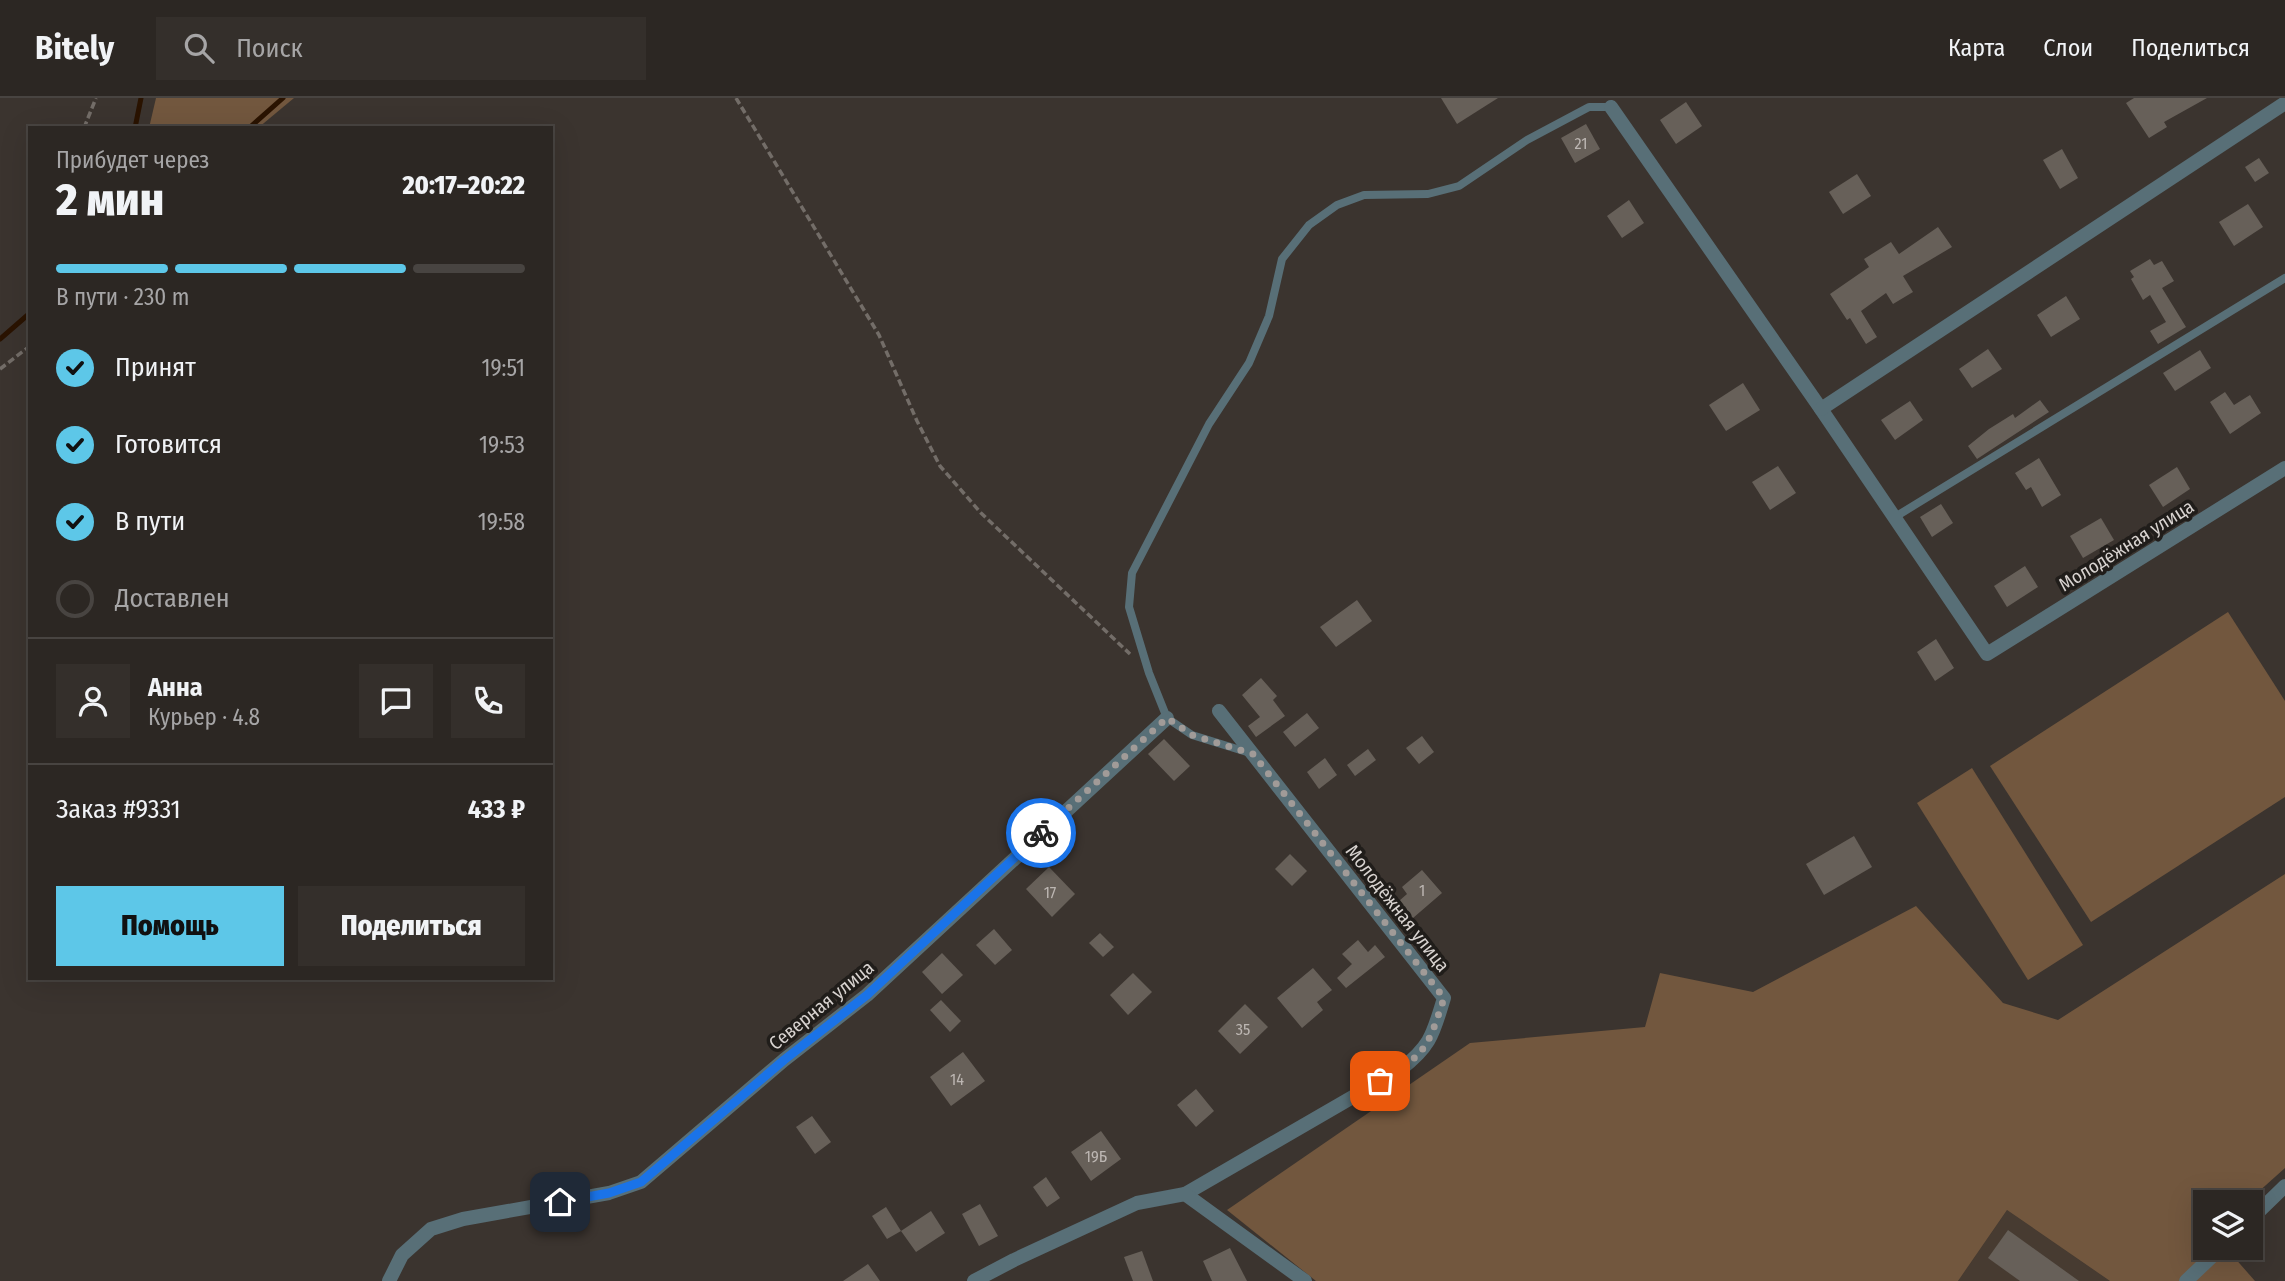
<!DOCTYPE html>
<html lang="ru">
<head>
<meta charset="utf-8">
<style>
	body { margin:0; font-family:"Fira Sans Condensed",sans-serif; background:#342f2b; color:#f1f3f6; height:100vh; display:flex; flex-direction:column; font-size:26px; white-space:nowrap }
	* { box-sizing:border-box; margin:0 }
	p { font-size:23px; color:#a6a5a6 }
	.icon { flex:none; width:38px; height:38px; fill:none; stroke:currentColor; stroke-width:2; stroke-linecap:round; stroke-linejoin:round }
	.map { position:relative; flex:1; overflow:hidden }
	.side { position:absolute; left:28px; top:28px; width:525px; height:854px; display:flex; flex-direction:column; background:#2c2723; border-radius:0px; box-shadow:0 7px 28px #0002,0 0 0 2px #484441 }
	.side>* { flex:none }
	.buttons { position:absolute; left:2193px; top:1092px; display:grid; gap:14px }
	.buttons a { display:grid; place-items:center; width:70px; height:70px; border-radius:0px; background:#2c2723; box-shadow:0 7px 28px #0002,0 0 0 2px #484441; font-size:35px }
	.pin { position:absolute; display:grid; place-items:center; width:60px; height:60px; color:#fff; margin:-30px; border-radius:14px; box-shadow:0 4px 10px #0006 }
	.courier { position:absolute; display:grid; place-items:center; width:70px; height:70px; margin:-35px; border:5px solid #1a73e8; border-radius:50%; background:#fff; color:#222; box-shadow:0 2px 9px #0007 }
	.headline em { font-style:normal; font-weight:800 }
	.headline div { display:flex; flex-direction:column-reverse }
	.headline { display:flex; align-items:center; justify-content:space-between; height:119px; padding:0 28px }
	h1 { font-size:46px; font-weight:800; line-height:52px }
	.bar { display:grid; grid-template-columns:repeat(4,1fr); gap:10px 7px; align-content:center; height:84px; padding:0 28px }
	.bar i { height:9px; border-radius:5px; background:#484441 }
	.bar .on { background:#5dc7e8 }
	.bar p { grid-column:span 4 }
	.line { display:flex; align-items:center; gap:18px; padding:0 28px; border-top:2px solid #484441 }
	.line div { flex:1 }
	.round { display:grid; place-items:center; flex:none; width:74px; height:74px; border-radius:0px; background:#342f2b }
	ol { padding:0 28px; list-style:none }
	li { display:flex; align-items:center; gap:21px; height:77px }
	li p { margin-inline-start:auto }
	li .icon { padding:7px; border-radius:50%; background:#5dc7e8; color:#111; stroke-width:4 }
	li:last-child { color:#a6a5a6 }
	li i { width:38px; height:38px; border:4px solid #484441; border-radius:50% }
	.button { display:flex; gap:14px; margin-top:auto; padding:14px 28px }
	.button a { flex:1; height:80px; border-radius:0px; background:#5dc7e8; color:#111; font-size:28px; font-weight:800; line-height:80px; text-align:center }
	.button a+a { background:#342f2b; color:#f1f3f6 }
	header { display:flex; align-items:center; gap:42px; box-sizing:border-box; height:98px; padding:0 35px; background:#2c2723; border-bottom:2px solid #484441 }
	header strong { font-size:33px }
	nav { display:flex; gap:38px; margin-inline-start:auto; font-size:24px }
	.search { width:490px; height:63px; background:#342f2b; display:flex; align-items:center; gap:18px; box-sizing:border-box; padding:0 24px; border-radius:0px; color:#a6a5a6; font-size:26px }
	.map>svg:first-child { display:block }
</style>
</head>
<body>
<header>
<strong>Bitely</strong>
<div class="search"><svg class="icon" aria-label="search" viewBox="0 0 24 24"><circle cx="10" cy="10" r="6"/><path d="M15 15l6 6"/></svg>Поиск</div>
<nav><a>Карта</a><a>Слои</a><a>Поделиться</a></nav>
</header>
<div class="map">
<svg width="2285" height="1183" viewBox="0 0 2285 1183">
	<rect width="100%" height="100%" fill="#3b342f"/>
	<polygon fill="#473b31" points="2007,1112 2110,1183 1958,1183"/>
	<g fill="#72573e">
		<polygon points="156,0 294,0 258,30 149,30"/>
		<polygon points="2228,514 2285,603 2285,699 2091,824 1990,668"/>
		<polygon points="1972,670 2083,847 2028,882 1917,705"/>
		<polygon points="2285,776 2285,1070 2247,1104 2205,1104 2205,1150 2226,1150 2255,1183 2110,1183 2007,1112 1958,1183 1316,1183 1227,1112 1470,945 1645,929 1660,875 1753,894 1916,808 2003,905 2058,922"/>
	</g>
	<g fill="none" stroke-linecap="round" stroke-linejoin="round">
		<g stroke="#2a1300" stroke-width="5">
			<polyline points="135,30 141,0"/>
			<polyline points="249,30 283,0"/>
			<polyline points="0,241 30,215"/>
		</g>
	</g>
	<g fill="#676059">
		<polygon points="1441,0 1498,0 1457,26"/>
		<polygon points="2134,0 2207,0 2164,24 2167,29 2149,40 2126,5"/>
		<polygon points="1686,4 1702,28 1676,46 1660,22"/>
		<polygon points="1586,26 1600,51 1575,65 1561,40"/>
		<polygon points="2062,51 2078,80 2060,91 2043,62"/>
		<polygon points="2259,60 2269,75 2255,84 2245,69"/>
		<polygon points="1857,76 1871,98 1843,116 1829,94"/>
		<polygon points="1629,102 1644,125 1622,140 1607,118"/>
		<polygon points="2248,106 2263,129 2234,148 2219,124"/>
		<polygon points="1938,129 1952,149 1903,178 1913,194 1893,206 1886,195 1861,213 1877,239 1866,246 1850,220 1847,222 1830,196 1869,169 1864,161 1891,144 1899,156"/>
		<polygon points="2150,161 2154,167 2162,163 2174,183 2162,190 2186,229 2158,246 2150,233 2166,224 2150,197 2143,202 2131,181 2134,179 2130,173"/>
		<polygon points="2066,198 2080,221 2051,239 2037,217"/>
		<polygon points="1988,251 2002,271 1972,290 1959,271"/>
		<polygon points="2200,252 2211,270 2175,293 2163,275"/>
		<polygon points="1743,285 1760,312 1726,333 1709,307"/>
		<polygon points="2225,294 2234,307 2250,297 2261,315 2230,336 2210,304"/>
		<polygon points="2040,302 2049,314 1977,361 1968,348 1989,331 2013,316 2015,320"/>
		<polygon points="1910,303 1923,322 1895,342 1881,322"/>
		<polygon points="2039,360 2061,397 2042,409 2031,389 2026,392 2015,375"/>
		<polygon points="1778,368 1796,395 1770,412 1752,384"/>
		<polygon points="2177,369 2190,391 2163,409 2149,387"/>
		<polygon points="1941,406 1953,425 1932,439 1920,419"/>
		<polygon points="2101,420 2114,442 2083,460 2070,438"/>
		<polygon points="2025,468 2038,489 2007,509 1994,488"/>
		<polygon points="1357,502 1372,523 1336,549 1320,529"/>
		<polygon points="1936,541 1954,570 1935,583 1917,554"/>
		<polygon points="1261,580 1277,598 1273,602 1285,618 1256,639 1248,628 1260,619 1242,597"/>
		<polygon points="1307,615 1319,630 1295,649 1283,634"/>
		<polygon points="1422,638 1434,654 1419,666 1406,650"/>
		<polygon points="1164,641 1190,668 1174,683 1148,656"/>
		<polygon points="1368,651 1376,662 1355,678 1347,667"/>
		<polygon points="1325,660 1337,677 1319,691 1307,674"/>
		<polygon points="1854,738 1872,769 1824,797 1806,766"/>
		<polygon points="1290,756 1307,773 1292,788 1275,771"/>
		<polygon points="1049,769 1075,796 1052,819 1026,791"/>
		<polygon points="1422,772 1442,795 1413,820 1399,803 1407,796 1402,789"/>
		<polygon points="994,831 1012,852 995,867 976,847"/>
		<polygon points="1100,835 1114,849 1103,859 1089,845"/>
		<polygon points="1358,842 1368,854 1375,847 1385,859 1346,890 1337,880 1352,866 1342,856"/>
		<polygon points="942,855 963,877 942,896 922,874"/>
		<polygon points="1313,870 1332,892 1317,904 1323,912 1302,930 1277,900"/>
		<polygon points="1133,875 1152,894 1128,917 1110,897"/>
		<polygon points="941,902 961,923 950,934 930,912"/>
		<polygon points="1245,906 1268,929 1240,956 1218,933"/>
		<polygon points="963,954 985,983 951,1008 930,979"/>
		<polygon points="1196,991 1214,1013 1196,1029 1177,1007"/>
		<polygon points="812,1018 831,1044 815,1056 796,1029"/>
		<polygon points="1101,1033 1121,1061 1091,1083 1071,1054"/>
		<polygon points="1046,1079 1060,1100 1047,1109 1033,1089"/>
		<polygon points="980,1106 998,1138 979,1148 962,1116"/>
		<polygon points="886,1109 901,1133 887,1141 872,1118"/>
		<polygon points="931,1113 945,1135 916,1154 901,1133"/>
		<polygon points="2008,1132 2079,1183 2020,1183 1988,1160"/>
		<polygon points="1230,1150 1247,1183 1212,1183 1203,1163"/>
		<polygon points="1142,1153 1153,1183 1133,1183 1124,1159"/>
		<polygon points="868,1166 880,1183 843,1183"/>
	</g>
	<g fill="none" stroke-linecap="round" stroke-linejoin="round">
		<g stroke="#736d68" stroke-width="3.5" stroke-dasharray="7 3.5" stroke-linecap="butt">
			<polyline points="736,0 879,237 917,323 940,368 981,415 1130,556"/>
			<polyline points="84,30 96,0"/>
			<polyline points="0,271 30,248"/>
		</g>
		<g stroke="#586f77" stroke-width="8">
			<polyline points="1895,419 2285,180"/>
			<polyline points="1250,655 1192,637 1167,620 1149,575 1129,509 1132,475 1209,326 1249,265 1269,218 1282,161 1309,127 1337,107 1364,97 1428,96 1459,88 1527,42 1589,9 1611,9"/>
		</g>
		<g stroke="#586f77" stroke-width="14">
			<polyline points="1611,9 1821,311 1987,556 2285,370"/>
			<polyline points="1821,311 2285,5"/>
			<path d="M1185,1096l216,-125c31,-24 32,-36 43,-71l-225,-287"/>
			<polyline points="2250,1122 2285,1088"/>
			<polyline points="389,1183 402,1157 431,1131 463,1121 609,1095 641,1084 784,962 867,897 1167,620"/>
			<polyline points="974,1183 1014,1162 1137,1105 1185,1096 1305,1183"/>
			<polyline points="2186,1183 2221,1150"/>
		</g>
	</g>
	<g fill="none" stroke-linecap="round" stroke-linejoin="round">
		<path stroke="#a19b98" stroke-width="7" stroke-dasharray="0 12.6" d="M1041,735l126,-115 25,17 61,19 191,244c-16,49 -18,57 -64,83"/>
		<polyline stroke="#1a73e8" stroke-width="9" points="560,1104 609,1095 641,1084 784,962 867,897 1041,735"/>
	</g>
	<g text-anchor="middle" stroke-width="7" stroke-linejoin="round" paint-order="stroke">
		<g font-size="16" fill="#bcb6b2">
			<text x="1581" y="51">21</text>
			<text x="1422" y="798">1</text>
			<text x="1050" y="800">17</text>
			<text x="1243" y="937">35</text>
			<text x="957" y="987">14</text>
			<text x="1096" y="1064">19Б</text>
		</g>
		<g font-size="19" fill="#d8d3d0" stroke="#201d1a">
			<text transform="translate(2126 447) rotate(-32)" y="7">Молодёжная улица</text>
			<text transform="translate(1398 810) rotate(52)" y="7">Молодёжная улица</text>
			<text transform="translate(821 907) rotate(-39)" y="7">Северная улица</text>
		</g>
	</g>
</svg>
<div class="buttons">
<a><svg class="icon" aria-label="layers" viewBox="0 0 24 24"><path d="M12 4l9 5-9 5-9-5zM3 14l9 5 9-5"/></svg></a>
</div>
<div class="pin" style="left:1380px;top:983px;background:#ea580c"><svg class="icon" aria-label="bag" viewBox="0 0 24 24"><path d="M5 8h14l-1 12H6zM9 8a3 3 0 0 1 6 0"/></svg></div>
<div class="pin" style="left:560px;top:1104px;background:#1f2937"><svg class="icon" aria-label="home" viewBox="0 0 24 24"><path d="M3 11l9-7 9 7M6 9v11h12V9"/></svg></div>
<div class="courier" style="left:1041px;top:735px"><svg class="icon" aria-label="bike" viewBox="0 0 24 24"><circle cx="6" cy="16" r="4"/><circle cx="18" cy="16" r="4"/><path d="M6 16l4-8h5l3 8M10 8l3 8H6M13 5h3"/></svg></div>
<section class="side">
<div class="headline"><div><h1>2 мин</h1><p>Прибудет через</p></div><em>20:17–20:22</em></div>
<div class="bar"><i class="on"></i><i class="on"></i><i class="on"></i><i></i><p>В пути · 230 m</p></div>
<ol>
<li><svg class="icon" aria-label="check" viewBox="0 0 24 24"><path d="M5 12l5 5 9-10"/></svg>Принят<p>19:51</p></li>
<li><svg class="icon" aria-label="check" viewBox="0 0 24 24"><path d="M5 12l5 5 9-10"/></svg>Готовится<p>19:53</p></li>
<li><svg class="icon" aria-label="check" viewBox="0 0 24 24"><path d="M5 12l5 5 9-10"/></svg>В пути<p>19:58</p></li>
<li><i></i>Доставлен</li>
</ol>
<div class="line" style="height:126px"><a class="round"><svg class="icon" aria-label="person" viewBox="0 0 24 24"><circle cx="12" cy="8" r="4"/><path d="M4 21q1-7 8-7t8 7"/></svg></a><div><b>Анна</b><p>Курьер · 4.8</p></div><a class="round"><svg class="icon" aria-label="chat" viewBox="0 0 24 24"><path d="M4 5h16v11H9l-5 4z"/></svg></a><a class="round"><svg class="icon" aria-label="phone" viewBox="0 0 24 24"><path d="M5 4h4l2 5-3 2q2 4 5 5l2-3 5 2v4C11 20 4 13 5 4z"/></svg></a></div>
<div class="line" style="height:91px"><div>Заказ #9331</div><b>433 ₽</b></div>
<div class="button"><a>Помощь</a><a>Поделиться</a></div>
</section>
</div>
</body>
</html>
